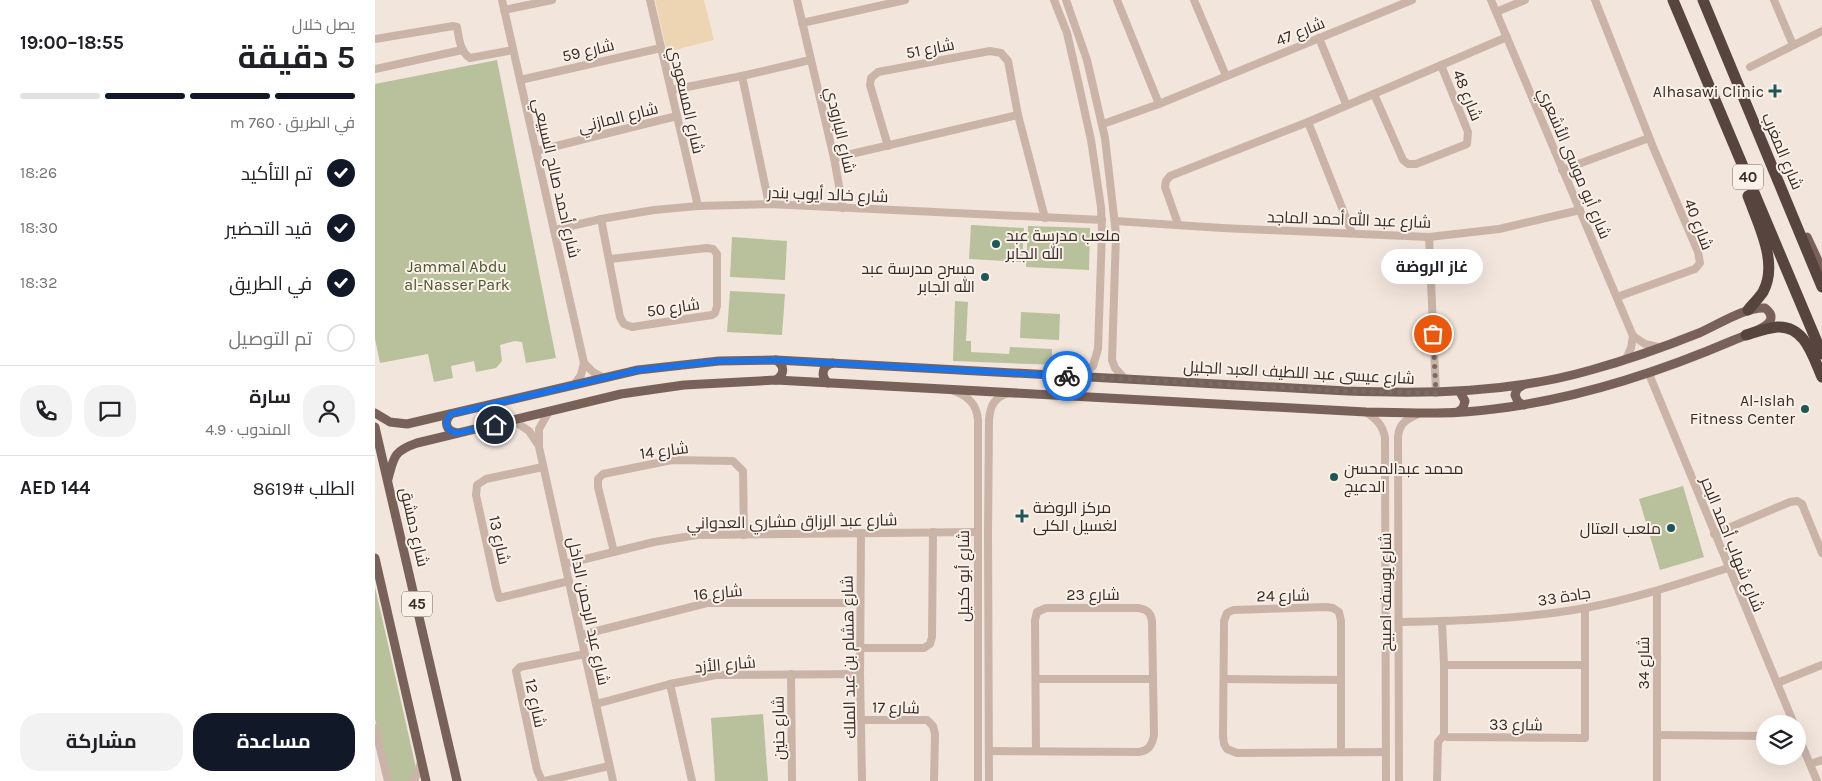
<!DOCTYPE html>
<html lang="ar">
<head>
<meta charset="utf-8">
<style>
	body { margin:0; font-family:Karla,Cairo,sans-serif; background:#f2f2f2; color:#202124; direction:rtl; height:100vh; display:flex; flex-direction:column; font-size:19px; white-space:nowrap }
	* { box-sizing:border-box; margin:0 }
	p { font-size:16px; color:#757577 }
	.icon { flex:none; width:28px; height:28px; fill:none; stroke:currentColor; stroke-width:2; stroke-linecap:round; stroke-linejoin:round }
	.map { position:relative; flex:1; overflow:hidden; direction:ltr }
	.side { display:flex; flex-direction:column; background:#fff; width:375px }
	.side>* { flex:none }
	.controls { position:absolute; left:1381px; top:715px; display:grid; gap:10px }
	.controls a { display:grid; place-items:center; width:50px; height:50px; border-radius:50%; background:#fff; box-shadow:0 5px 20px #0002; font-size:25px }
	.pin { position:absolute; display:grid; place-items:center; width:42px; height:42px; color:#fff; margin:-21px; border:2px solid #fff; border-radius:50%; box-shadow:0 1px 5px #0007 }
	.courier { position:absolute; display:grid; place-items:center; width:50px; height:50px; margin:-25px; border:4px solid #1a73e8; border-radius:50%; background:#fff; color:#222; box-shadow:0 1px 6px #0007 }
	.bubble { position:absolute; height:35px; border-radius:18px; background:#fff; box-shadow:0 5px 20px #0002; font-size:16px; font-weight:700; line-height:35px; text-align:center; direction:rtl }
	.head em { font-style:normal; font-weight:700 }
	.head div { display:flex; flex-direction:column-reverse }
	.head { display:flex; align-items:center; justify-content:space-between; height:85px; padding:0 20px }
	h1 { font-size:32px; font-weight:700; line-height:38px }
	.bar { display:grid; grid-template-columns:repeat(4,1fr); gap:8px 5px; align-content:center; height:60px; padding:0 20px }
	.bar i { height:6px; border-radius:4px; background:#e0e0e0 }
	.bar .selected { background:#111827 }
	.bar p { grid-column:span 4 }
	.line { display:flex; align-items:center; gap:12px; padding:0 20px; border-top:1px solid #e0e0e0 }
	.line div { flex:1 }
	.round { display:grid; place-items:center; flex:none; width:52px; height:52px; border-radius:20px; background:#f2f2f2 }
	ol { padding:0 20px; list-style:none }
	li { display:flex; align-items:center; gap:15px; height:55px }
	li p { margin-inline-start:auto }
	li .icon { padding:5px; border-radius:50%; background:#111827; color:#fff; stroke-width:4 }
	li:last-child { color:#757577 }
	li i { width:28px; height:28px; border:2px solid #e0e0e0; border-radius:50% }
	.action { display:flex; gap:10px; margin-top:auto; padding:10px 20px }
	.action a { flex:1; height:58px; border-radius:20px; background:#111827; color:#fff; font-size:20px; font-weight:700; line-height:58px; text-align:center }
	.action a+a { background:#f2f2f2; color:#202124 }
	main { display:flex; flex:1; min-height:0 }
	.map>svg:first-child { display:block }
</style>
</head>
<body>
<main>
<div class="map">
<svg width="1447" height="781" viewBox="0 0 1447 781">
	<rect width="100%" height="100%" fill="#f2e5dc"/>
	<g fill="#b8c19c">
		<polygon points="122,60 181,358 151,363 147,342 140,341 125,345 127,361 121,368 101,372 99,361 76,366 78,378 59,382 53,354 5,363 0,339 0,84"/>
		<polygon points="596,225 649,228 647,262 594,259"/>
		<polygon points="653,226 715,228 714,270 651,267"/>
		<polygon points="357,237 412,241 410,280 355,277"/>
		<polygon points="355,291 410,294 407,335 352,332"/>
		<polygon points="580,301 593,302 591,341 596,341 596,352 634,354 635,347 677,349 677,356 685,356 684,365 578,361"/>
		<polygon points="646,312 685,314 684,340 645,338"/>
		<polygon points="1308,486 1329,557 1285,570 1264,499"/>
		<polygon points="0,587 44,781 16,781 0,719"/>
		<polygon points="388,714 393,781 340,781 336,718"/>
	</g>
	<polygon fill="#edd4b3" points="280,0 329,0 339,40 292,52"/>
	<g fill="none" stroke-linecap="round" stroke-linejoin="round">
		<g stroke="#cab4a8" stroke-width="8">
			<polyline points="127,0 209,363 206,375 199,385"/>
			<polyline points="275,0 323,206"/>
			<polyline points="422,0 459,158 468,208"/>
			<polyline points="679,0 692,33 703,81 716,140 726,207 727,232 723,349 718,366 706,377"/>
			<polyline points="691,0 712,60 730,138 741,234 737,360 740,368 750,379"/>
			<polyline points="742,0 784,104"/>
			<polyline points="819,0 851,76"/>
			<polyline points="1116,0 1258,336 1270,344 1283,347"/>
			<polyline points="1220,0 1278,147 1323,252 1325,263 1320,269 1242,297"/>
			<polyline points="1399,0 1418,45"/>
			<polyline points="129,10 177,0"/>
			<polyline points="1121,12 1150,0"/>
			<polyline points="427,23 530,0"/>
			<polyline points="944,38 971,104"/>
			<path d="M0,39l78,-13 4,1c2,11 3,25 13,31l43,-8"/>
			<polyline points="1375,67 1447,31"/>
			<polyline points="0,69 87,50"/>
			<polyline points="367,76 394,204"/>
			<polyline points="145,80 286,48"/>
			<polyline points="297,90 367,76 435,60"/>
			<polyline points="999,94 1028,160 1033,164 1041,164 1092,144 1093,132 1066,65"/>
			<polyline points="933,122 977,233"/>
			<polyline points="728,124 784,104 1037,0"/>
			<polyline points="513,146 495,85 496,78 503,72 615,51 626,53 633,61 643,115 670,218"/>
			<polyline points="161,151 302,116"/>
			<polyline points="459,158 643,115"/>
			<polyline points="1187,170 1274,138"/>
			<polyline points="226,219 245,317 249,324 257,327 337,315 340,313 342,306 342,254 338,249 332,248 235,259"/>
			<polyline points="740,221 847,228 1054,237 1124,229 1205,210"/>
			<polyline points="803,224 790,187 791,181 795,176 933,122 1132,37"/>
			<polyline points="179,230 226,219 279,210 323,206 394,204 727,220"/>
			<polyline points="1054,237 1061,393"/>
			<polyline points="1251,359 1256,348 1258,336"/>
			<polyline points="209,363 218,372 229,378"/>
			<polyline points="1274,374 1419,724"/>
			<path d="M579,391c14,5 23,13 24,29v361"/>
			<path d="M991,412c10,7 17,13 19,26l1,343"/>
			<polyline points="173,413 164,429 164,447 238,781"/>
			<polyline points="139,421 154,431 162,443"/>
			<polyline points="168,467 111,479 102,485 101,495 121,587 124,598 194,581"/>
			<polyline points="486,533 485,674 487,781"/>
			<polyline points="1339,534 1415,502 1422,501 1427,504 1447,553"/>
			<polyline points="239,552 223,487 223,479 228,474 297,460 358,461 368,471 369,535"/>
			<polyline points="190,564 279,542 322,535 602,532"/>
			<path d="M1024,622c62,-1 125,-3 186,-14 49,-9 96,-25 143,-40"/>
			<polyline points="1067,622 1069,665 1069,735"/>
			<polyline points="206,635 332,603 485,603"/>
			<polyline points="486,648 549,648 555,644 557,637 558,532"/>
			<polyline points="1069,665 1210,665"/>
			<polyline points="416,674 417,781"/>
			<polyline points="661,679 778,679"/>
			<polyline points="849,679 966,680"/>
			<polyline points="1402,683 1447,665"/>
			<polyline points="295,684 317,781"/>
			<polyline points="221,704 295,684 341,675 485,674"/>
			<polyline points="487,720 552,720 558,726 560,734 559,781"/>
			<polyline points="0,728 13,781"/>
			<polyline points="1422,733 1442,781"/>
			<polyline points="1069,735 1072,737 1210,738 1210,608"/>
			<polyline points="1282,735 1390,736"/>
			<path d="M614,751l149,1c11,-1 14,-7 16,-17l-2,-114c-1,-8 -5,-12 -14,-13h-92l-9,4 -2,8 1,131"/>
			<polyline points="966,752 966,621 964,612 958,608 951,607 858,610 852,613 849,621 848,736 849,744 852,749 862,753 1011,752"/>
			<polyline points="1435,764 1447,760"/>
			<polyline points="37,781 43,774 46,761"/>
			<polyline points="167,781 162,770 141,671 145,667 210,654"/>
			<polyline points="170,781 234,766"/>
			<path d="M614,781l-1,-247 1,-114c1,-15 6,-23 20,-27"/>
			<path d="M1024,781l-1,-344c1,-14 9,-18 20,-23"/>
			<polyline points="1062,781 1063,742 1069,735"/>
			<polyline points="1282,781 1282,591"/>
		</g>
		<g stroke="#786159" stroke-width="9">
			<polyline points="1432,237 1447,269"/>
			<path d="M401,380c9,-6 9,-14 0,-20"/>
			<path d="M453,383c-8,-7 -6,-18 5,-20"/>
			<polyline points="1148,385 1142,389 1140,395 1143,402 1149,405"/>
			<polyline points="1083,412 1088,408 1090,401 1085,392"/>
			<path d="M0,413l15,9 17,2 231,-54 81,-9 57,-1 571,31c82,3 164,2 244,-21 36,-10 73,-23 108,-37 19,-8 45,-26 66,-25 4,3 8,7 5,13 -4,7 -28,16 -36,19 -77,33 -157,59 -240,69 -42,6 -85,4 -128,3l-590,-32 -92,5 -63,9 -204,49c-23,8 -23,13 -29,36"/>
			<path d="M76,414c-8,8 -5,17 6,19"/>
			<polyline points="0,427 82,781"/>
			<polyline points="0,558 51,781"/>
		</g>
		<g stroke="#57443f" stroke-width="11">
			<polyline points="1298,0 1447,354"/>
			<polyline points="1328,0 1447,287"/>
			<path d="M1373,310c5,-6 11,-12 15,-18 16,-29 -5,-68 -15,-96"/>
			<path d="M1371,335c10,-3 21,-7 31,-8 28,-2 36,30 45,50"/>
		</g>
	</g>
	<g fill="none" stroke-linecap="round" stroke-linejoin="round">
		<polyline stroke="#786c67" stroke-width="5" stroke-dasharray="0 9" points="692,376 972,391 1061,393 1058,334"/>
		<path stroke="#1a73e8" stroke-width="6" d="M120,425l-38,8c-11,-2 -14,-11 -6,-19l187,-44 81,-9 57,-1 291,16"/>
	</g>
	<g fill="#1e5856" stroke="#f9f0e8" stroke-width="2">
		<path d="M1397.5 83.5h5v5h5v5h-5v5h-5v-5h-5v-5h5z"/>
		<circle cx="621" cy="244" r="5"/>
		<circle cx="610" cy="277" r="5"/>
		<circle cx="1430" cy="409" r="5"/>
		<circle cx="959" cy="477" r="5"/>
		<path d="M644.5 508.5h5v5h5v5h-5v5h-5v-5h-5v-5h5z"/>
		<circle cx="1296" cy="528" r="5"/>
	</g>
	<g text-anchor="middle" stroke-width="4" stroke-linejoin="round" paint-order="stroke">
		<g fill="#f9f0e8" stroke="#716662" stroke-width="1">
			<rect x="1358" y="164.5" width="30" height="25" rx="4"/>
			<rect x="27" y="591.5" width="30" height="25" rx="4"/>
		</g>
		<g font-size="15" font-weight="bold" fill="#372b28">
			<text x="1373" y="182">40</text>
			<text x="42" y="609">45</text>
		</g>
		<g font-size="16" fill="#372b28" stroke="#f9f0e8">
			<text transform="translate(925 31) rotate(-22)" y="6">شارع 47</text>
			<text transform="translate(555 48) rotate(-11)" y="6">شارع 51</text>
			<text transform="translate(213 50) rotate(-13)" y="6">شارع 59</text>
			<text transform="translate(1093 95) rotate(68)" y="6">شارع 48</text>
			<text transform="translate(312 100) rotate(77)" y="6">شارع المسعودي</text>
			<text transform="translate(243 117) rotate(-14)" y="6">شارع المازني</text>
			<text transform="translate(466 130) rotate(77)" y="6">شارع البارودي</text>
			<text transform="translate(1408 151) rotate(67)" y="6">شارع المغرب</text>
			<text transform="translate(1200 163) rotate(67)" y="6">شارع أبو موسى الأشعري</text>
			<text transform="translate(182 178) rotate(77)" y="6">شارع أحمد صالح السبيعي</text>
			<text transform="translate(453 194) rotate(2)" y="6">شارع خالد أيوب بندر</text>
			<text transform="translate(974 219) rotate(2)" y="6">شارع عبد الله أحمد الماجد</text>
			<text transform="translate(1324 224) rotate(69)" y="6">شارع 40</text>
			<text transform="translate(298 307) rotate(-8)" y="6">شارع 50</text>
			<text transform="translate(924 372) rotate(3)" y="6">شارع عيسى عبد اللطيف العبد الجليل</text>
			<text transform="translate(289 450) rotate(-7)" y="6">شارع 14</text>
			<text transform="translate(417 521) rotate(-1)" y="6">شارع عبد الرزاق مشاري العدواني</text>
			<text transform="translate(40 527) rotate(77)" y="6">شارع دمشق</text>
			<text transform="translate(125 540) rotate(78)" y="6">شارع 13</text>
			<text transform="translate(1358 544) rotate(68)" y="6">شارع شهاب أحمد البحر</text>
			<text transform="translate(588 576) rotate(-90)" y="6">شارع أبو كحيل</text>
			<text transform="translate(343 592) rotate(-5)" y="6">شارع 16</text>
			<text transform="translate(1010 592) rotate(-90)" y="6">شارع يوسف اصبيح</text>
			<text x="718" y="600">شارع 23</text>
			<text transform="translate(908 595) rotate(-1)" y="6">شارع 24</text>
			<text transform="translate(1189 596) rotate(-9)" y="6">جادة 33</text>
			<text transform="translate(214 611) rotate(78)" y="6">شارع عبد الرحمن الداخل</text>
			<text transform="translate(473 657) rotate(-91)" y="6">شارع هشام بن عبد الملك</text>
			<text transform="translate(1268 663) rotate(-90)" y="6">شارع 34</text>
			<text transform="translate(350 664) rotate(-5)" y="6">شارع الأزد</text>
			<text transform="translate(161 703) rotate(78)" y="6">شارع 12</text>
			<text transform="translate(521 707) rotate(1)" y="6">شارع 17</text>
			<text transform="translate(1141 724) rotate(1)" y="6">شارع 33</text>
			<text transform="translate(403 728) rotate(-91)" y="6">شارع حنين</text>
		</g>
		<g font-size="16" fill="#372b28" stroke="#f9f0e8" text-anchor="end">
			<text x="1389" y="97">Alhasawi Clinic</text>
			<text x="631" y="241" text-anchor="start">ملعب مدرسة عبد<tspan x="631" dy="18">الله الجابر</tspan></text>
			<text x="600" y="274">مسرح مدرسة عبد<tspan x="600" dy="18">الله الجابر</tspan></text>
			<text x="1420" y="406">Al-Islah<tspan x="1420" dy="18">Fitness Center</tspan></text>
			<text x="969" y="474" text-anchor="start">محمد عبدالمحسن<tspan x="969" dy="18">الدعيج</tspan></text>
			<text x="658" y="513" text-anchor="start">مركز الروضة<tspan x="658" dy="18">لغسيل الكلى</tspan></text>
			<text x="1286" y="534">ملعب العتال</text>
		</g>
		<g font-size="16" fill="#4a552c" stroke="#f9f0e8">
			<text x="82" y="272">Jammal Abdu<tspan x="82" dy="18">al-Nasser Park</tspan></text>
		</g>
	</g>
</svg>
<div class="controls">
<a><svg class="icon" aria-label="layers" viewBox="0 0 24 24"><path d="M12 4l9 5-9 5-9-5zM3 14l9 5 9-5"/></svg></a>
</div>
<div class="pin" style="left:1058px;top:334px;background:#ea580c"><svg class="icon" aria-label="bag" viewBox="0 0 24 24"><path d="M5 8h14l-1 12H6zM9 8a3 3 0 0 1 6 0"/></svg></div>
<div class="pin" style="left:120px;top:425px;background:#1f2937"><svg class="icon" aria-label="home" viewBox="0 0 24 24"><path d="M3 11l9-7 9 7M6 9v11h12V9"/></svg></div>
<div class="courier" style="left:692px;top:376px"><svg class="icon" aria-label="bike" viewBox="0 0 24 24"><circle cx="6" cy="16" r="4"/><circle cx="18" cy="16" r="4"/><path d="M6 16l4-8h5l3 8M10 8l3 8H6M13 5h3"/></svg></div>
<div class="bubble" style="left:1006px;top:249px;width:102px">غاز الروضة</div>
</div>
<section class="side">
<div class="head"><div><h1>5 دقيقة</h1><p>يصل خلال</p></div><em>18:55–19:00</em></div>
<div class="bar"><i class="selected"></i><i class="selected"></i><i class="selected"></i><i></i><p>في الطريق · 760 m</p></div>
<ol>
<li><svg class="icon" aria-label="check" viewBox="0 0 24 24"><path d="M5 12l5 5 9-10"/></svg>تم التأكيد<p>18:26</p></li>
<li><svg class="icon" aria-label="check" viewBox="0 0 24 24"><path d="M5 12l5 5 9-10"/></svg>قيد التحضير<p>18:30</p></li>
<li><svg class="icon" aria-label="check" viewBox="0 0 24 24"><path d="M5 12l5 5 9-10"/></svg>في الطريق<p>18:32</p></li>
<li><i></i>تم التوصيل</li>
</ol>
<div class="line" style="height:90px"><a class="round"><svg class="icon" aria-label="person" viewBox="0 0 24 24"><circle cx="12" cy="8" r="4"/><path d="M4 21q1-7 8-7t8 7"/></svg></a><div><b>سارة</b><p>المندوب · 4.9</p></div><a class="round"><svg class="icon" aria-label="chat" viewBox="0 0 24 24"><path d="M4 5h16v11H9l-5 4z"/></svg></a><a class="round"><svg class="icon" aria-label="phone" viewBox="0 0 24 24"><path d="M5 4h4l2 5-3 2q2 4 5 5l2-3 5 2v4C11 20 4 13 5 4z"/></svg></a></div>
<div class="line" style="height:65px"><div>الطلب #8619</div><b>AED 144</b></div>
<div class="action"><a>مساعدة</a><a>مشاركة</a></div>
</section>
</main>
</body>
</html>
